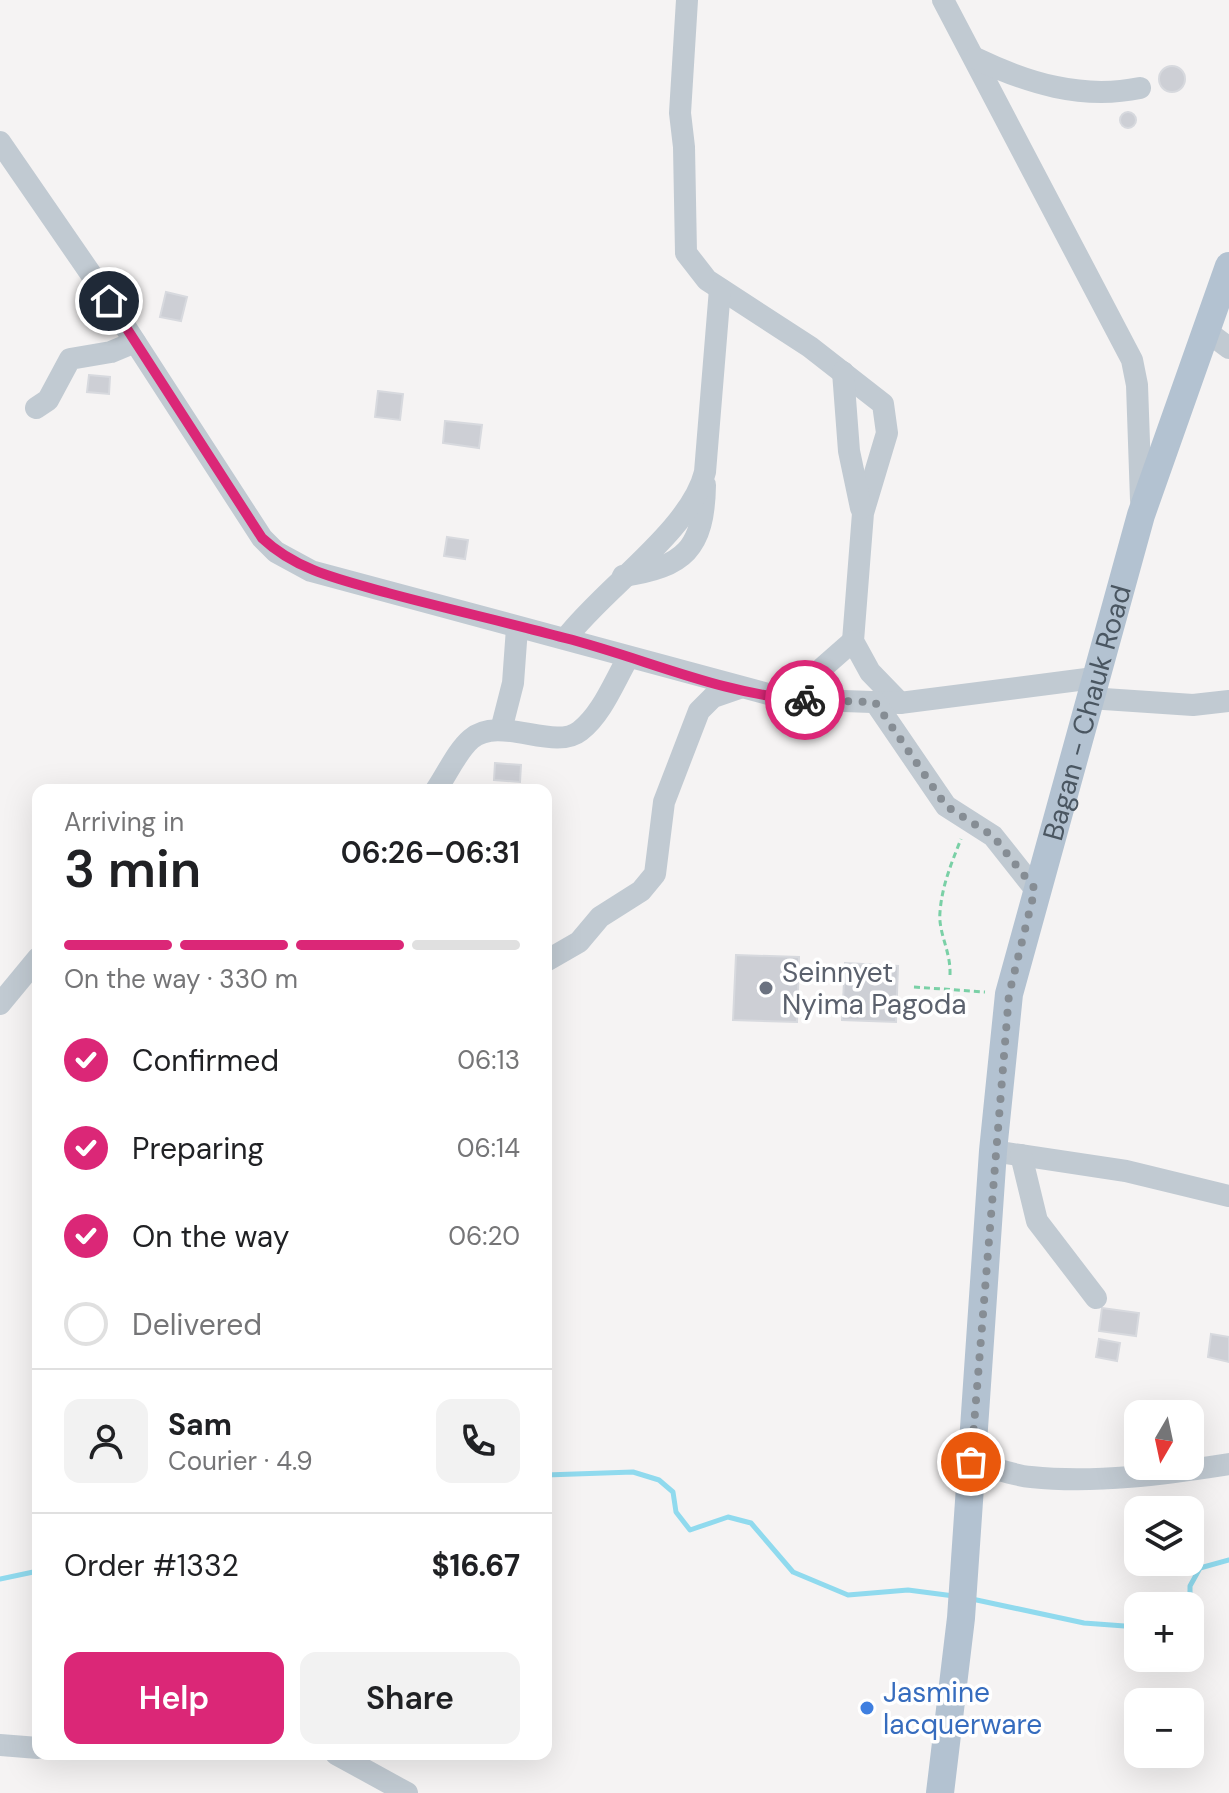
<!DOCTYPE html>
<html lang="en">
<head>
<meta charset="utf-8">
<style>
	body { margin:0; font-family:"DM Sans",sans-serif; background:#f2f2f2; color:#202124; height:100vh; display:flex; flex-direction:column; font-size:30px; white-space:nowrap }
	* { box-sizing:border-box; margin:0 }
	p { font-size:26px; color:#757577 }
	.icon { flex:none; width:44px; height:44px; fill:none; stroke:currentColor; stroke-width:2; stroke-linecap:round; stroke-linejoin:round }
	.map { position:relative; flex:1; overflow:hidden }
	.panel { position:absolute; left:32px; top:784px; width:520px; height:976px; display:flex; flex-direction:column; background:#fff; border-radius:16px; box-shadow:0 8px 32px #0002 }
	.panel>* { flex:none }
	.needle { width:52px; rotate:189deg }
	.controls { position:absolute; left:1124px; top:1400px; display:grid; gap:16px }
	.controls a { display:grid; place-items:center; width:80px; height:80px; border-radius:16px; background:#fff; box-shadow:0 8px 32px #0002; font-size:40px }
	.pin { position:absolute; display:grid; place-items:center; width:68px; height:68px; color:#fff; margin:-34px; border:4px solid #fff; border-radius:50%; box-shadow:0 2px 8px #0007 }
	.courier { position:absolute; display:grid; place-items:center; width:80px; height:80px; margin:-40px; border:6px solid #db2777; border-radius:50%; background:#fff; color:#222; box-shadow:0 2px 10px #0007 }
	.summary em { font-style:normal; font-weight:600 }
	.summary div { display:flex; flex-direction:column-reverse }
	.summary { display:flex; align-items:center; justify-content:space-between; height:136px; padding:0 32px }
	h1 { font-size:52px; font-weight:600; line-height:60px }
	.bar { display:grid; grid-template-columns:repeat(4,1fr); gap:12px 8px; align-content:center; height:96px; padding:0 32px }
	.bar i { height:10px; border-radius:6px; background:#e0e0e0 }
	.bar .current { background:#db2777 }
	.bar p { grid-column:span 4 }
	.line { display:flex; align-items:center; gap:20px; padding:0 32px; border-top:2px solid #e0e0e0 }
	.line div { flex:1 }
	.round { display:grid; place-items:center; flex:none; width:84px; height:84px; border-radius:16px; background:#f2f2f2 }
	ol { padding:0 32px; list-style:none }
	li { display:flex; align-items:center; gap:24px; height:88px }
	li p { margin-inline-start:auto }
	li .icon { padding:8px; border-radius:50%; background:#db2777; color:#fff; stroke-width:4 }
	li:last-child { color:#757577 }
	li i { width:44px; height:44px; border:4px solid #e0e0e0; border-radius:50% }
	.action { display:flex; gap:16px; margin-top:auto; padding:16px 32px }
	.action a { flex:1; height:92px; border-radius:16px; background:#db2777; color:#fff; font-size:32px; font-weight:600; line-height:92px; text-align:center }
	.action a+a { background:#f2f2f2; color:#202124 }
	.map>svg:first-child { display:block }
</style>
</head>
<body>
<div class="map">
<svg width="1229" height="1793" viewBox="0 0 1229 1793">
	<rect width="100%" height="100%" fill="#f5f3f3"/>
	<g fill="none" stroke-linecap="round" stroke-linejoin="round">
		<g stroke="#90daee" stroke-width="5">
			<polyline points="546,1475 633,1472 659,1480 673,1492 676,1512 690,1530 728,1517 751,1523 793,1572 848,1595 908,1590 954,1596"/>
			<polyline points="0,1579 38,1571"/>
			<polyline points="972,1599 1084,1623 1138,1627"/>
			<polyline points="1190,1606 1190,1586 1200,1568 1229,1560"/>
		</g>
	</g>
	<g fill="#cdcfd5" stroke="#d7d9de" stroke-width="2">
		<circle cx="1172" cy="79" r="13"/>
		<circle cx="1128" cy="120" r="8"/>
		<polygon points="166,292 187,297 181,321 160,317"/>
		<polygon points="89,375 110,377 109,394 87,392"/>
		<polygon points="378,391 403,394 400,420 375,417"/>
		<polygon points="445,421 482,425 479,448 443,443"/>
		<polygon points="447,537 468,540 465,559 444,556"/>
		<polygon points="495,763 521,765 520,782 494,780"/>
		<polygon points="736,955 799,957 797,1022 733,1020"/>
		<polygon points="845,963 898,966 896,1022 842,1020"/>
		<polygon points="1102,1308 1139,1313 1136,1336 1099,1331"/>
		<polygon points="1211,1334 1229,1337 1229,1362 1208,1357"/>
		<polygon points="1099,1339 1120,1343 1117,1361 1096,1357"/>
	</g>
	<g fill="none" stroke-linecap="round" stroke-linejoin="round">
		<g stroke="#7ad0a6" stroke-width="3" stroke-dasharray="6 4" stroke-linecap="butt">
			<path d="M950,975c1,-24 -12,-42 -10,-63 2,-26 11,-48 21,-73"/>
			<polyline points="914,987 985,992"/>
		</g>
		<g stroke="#c1cad2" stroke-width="22">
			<polyline points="687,0 680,113 684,147 686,253 707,280 810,347 883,404 887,433 863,513 853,641 870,672 900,703"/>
			<polyline points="943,0 1132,360 1137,385 1141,500"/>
			<path d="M975,58c52,25 107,42 165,30"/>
			<polyline points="0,142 95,280 262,538 276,552 311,571 787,699 900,703 1094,678"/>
			<polyline points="1205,330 1229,348"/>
			<polyline points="843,372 849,451 861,508"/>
			<polyline points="36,408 48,400 70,359 111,352 135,342"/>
			<path d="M623,576c61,-9 81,-27 82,-91"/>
			<path d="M566,638c38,-50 125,-108 139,-166l15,-183"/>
			<polyline points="1089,698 1193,705 1229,701"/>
			<polyline points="787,699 853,641"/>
			<polyline points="875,702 946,806 993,836 1035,889"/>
			<polyline points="501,730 513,683 517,628"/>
			<path d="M436,790c11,-16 21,-39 35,-51 28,-25 83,13 109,-8 22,-17 34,-49 48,-73"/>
			<polyline points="546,961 579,942 600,917 641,891 655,874 664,802 699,711 713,697 739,688"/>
			<polyline points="0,1004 38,958"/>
			<polyline points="993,1151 1126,1171 1229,1196"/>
			<polyline points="1021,1155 1037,1221 1096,1298"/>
			<path d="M971,1462c20,4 38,13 60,15 65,7 134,-3 198,-13"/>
			<polyline points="0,1745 38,1748"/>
			<polyline points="336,1754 407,1793"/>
		</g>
		<path stroke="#b3c2d1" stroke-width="28" id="s1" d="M940,1793l21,-175 32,-467 16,-157 132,-479 88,-249"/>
	</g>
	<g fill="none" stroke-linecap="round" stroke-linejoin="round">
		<polyline stroke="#868d94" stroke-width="8" stroke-dasharray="0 14.4" points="805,700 875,702 946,806 993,836 1035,889 1009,994 971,1462"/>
		<path stroke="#db2777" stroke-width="10" d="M109,301l153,237c35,33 80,42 126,55 59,16 118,29 177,45 79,20 158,57 240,62"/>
	</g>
	<circle fill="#6b7280" stroke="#fff" stroke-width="3" cx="766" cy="988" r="8"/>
	<circle fill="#3f7fe0" stroke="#fff" stroke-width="3" cx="867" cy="1708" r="8"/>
	<g text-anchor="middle" stroke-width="7" stroke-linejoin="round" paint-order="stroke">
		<g font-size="28" fill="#4a5661" stroke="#fff">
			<text dy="10" stroke="none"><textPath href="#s1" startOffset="1094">Bagan - Chauk Road</textPath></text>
		</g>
		<g font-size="28" fill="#5b616d" stroke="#fff" text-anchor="start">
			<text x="782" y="982">Seinnyet<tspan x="782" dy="32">Nyima Pagoda</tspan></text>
		</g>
		<g font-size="28" fill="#366cbe" stroke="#fff" text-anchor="start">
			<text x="883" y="1702">Jasmine<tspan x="883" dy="32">lacquerware</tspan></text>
		</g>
	</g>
</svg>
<div class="controls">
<a><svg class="needle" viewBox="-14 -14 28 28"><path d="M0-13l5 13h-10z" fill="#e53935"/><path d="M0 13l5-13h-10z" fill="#757577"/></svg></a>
<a><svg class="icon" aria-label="layers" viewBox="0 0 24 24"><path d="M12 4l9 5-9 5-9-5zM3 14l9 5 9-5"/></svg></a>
<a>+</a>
<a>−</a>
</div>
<div class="pin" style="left:971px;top:1462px;background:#ea580c"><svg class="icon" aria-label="bag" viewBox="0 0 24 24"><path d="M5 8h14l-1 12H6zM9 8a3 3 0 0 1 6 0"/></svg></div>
<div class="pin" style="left:109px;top:301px;background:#1f2937"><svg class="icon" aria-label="home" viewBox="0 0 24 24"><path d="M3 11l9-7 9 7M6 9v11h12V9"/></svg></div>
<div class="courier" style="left:805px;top:700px"><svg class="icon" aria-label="bike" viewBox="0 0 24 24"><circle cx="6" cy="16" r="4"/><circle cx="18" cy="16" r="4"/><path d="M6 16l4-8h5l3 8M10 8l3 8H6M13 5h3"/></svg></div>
<section class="panel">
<div class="summary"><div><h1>3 min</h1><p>Arriving in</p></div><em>06:26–06:31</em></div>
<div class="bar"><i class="current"></i><i class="current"></i><i class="current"></i><i></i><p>On the way · 330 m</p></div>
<ol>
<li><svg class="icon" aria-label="check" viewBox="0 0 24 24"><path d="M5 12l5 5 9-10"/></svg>Confirmed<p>06:13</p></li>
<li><svg class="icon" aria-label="check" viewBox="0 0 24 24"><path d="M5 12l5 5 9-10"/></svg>Preparing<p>06:14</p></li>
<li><svg class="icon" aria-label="check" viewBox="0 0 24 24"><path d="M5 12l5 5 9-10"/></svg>On the way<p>06:20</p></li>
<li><i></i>Delivered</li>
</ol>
<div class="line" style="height:144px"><a class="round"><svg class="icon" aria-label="person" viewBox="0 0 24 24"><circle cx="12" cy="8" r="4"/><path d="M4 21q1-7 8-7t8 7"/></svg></a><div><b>Sam</b><p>Courier · 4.9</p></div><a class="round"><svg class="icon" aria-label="phone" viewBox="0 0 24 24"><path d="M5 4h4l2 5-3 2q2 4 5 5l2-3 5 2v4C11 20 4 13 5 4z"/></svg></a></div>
<div class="line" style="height:104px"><div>Order #1332</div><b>$16.67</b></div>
<div class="action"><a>Help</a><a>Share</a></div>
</section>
</div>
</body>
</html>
